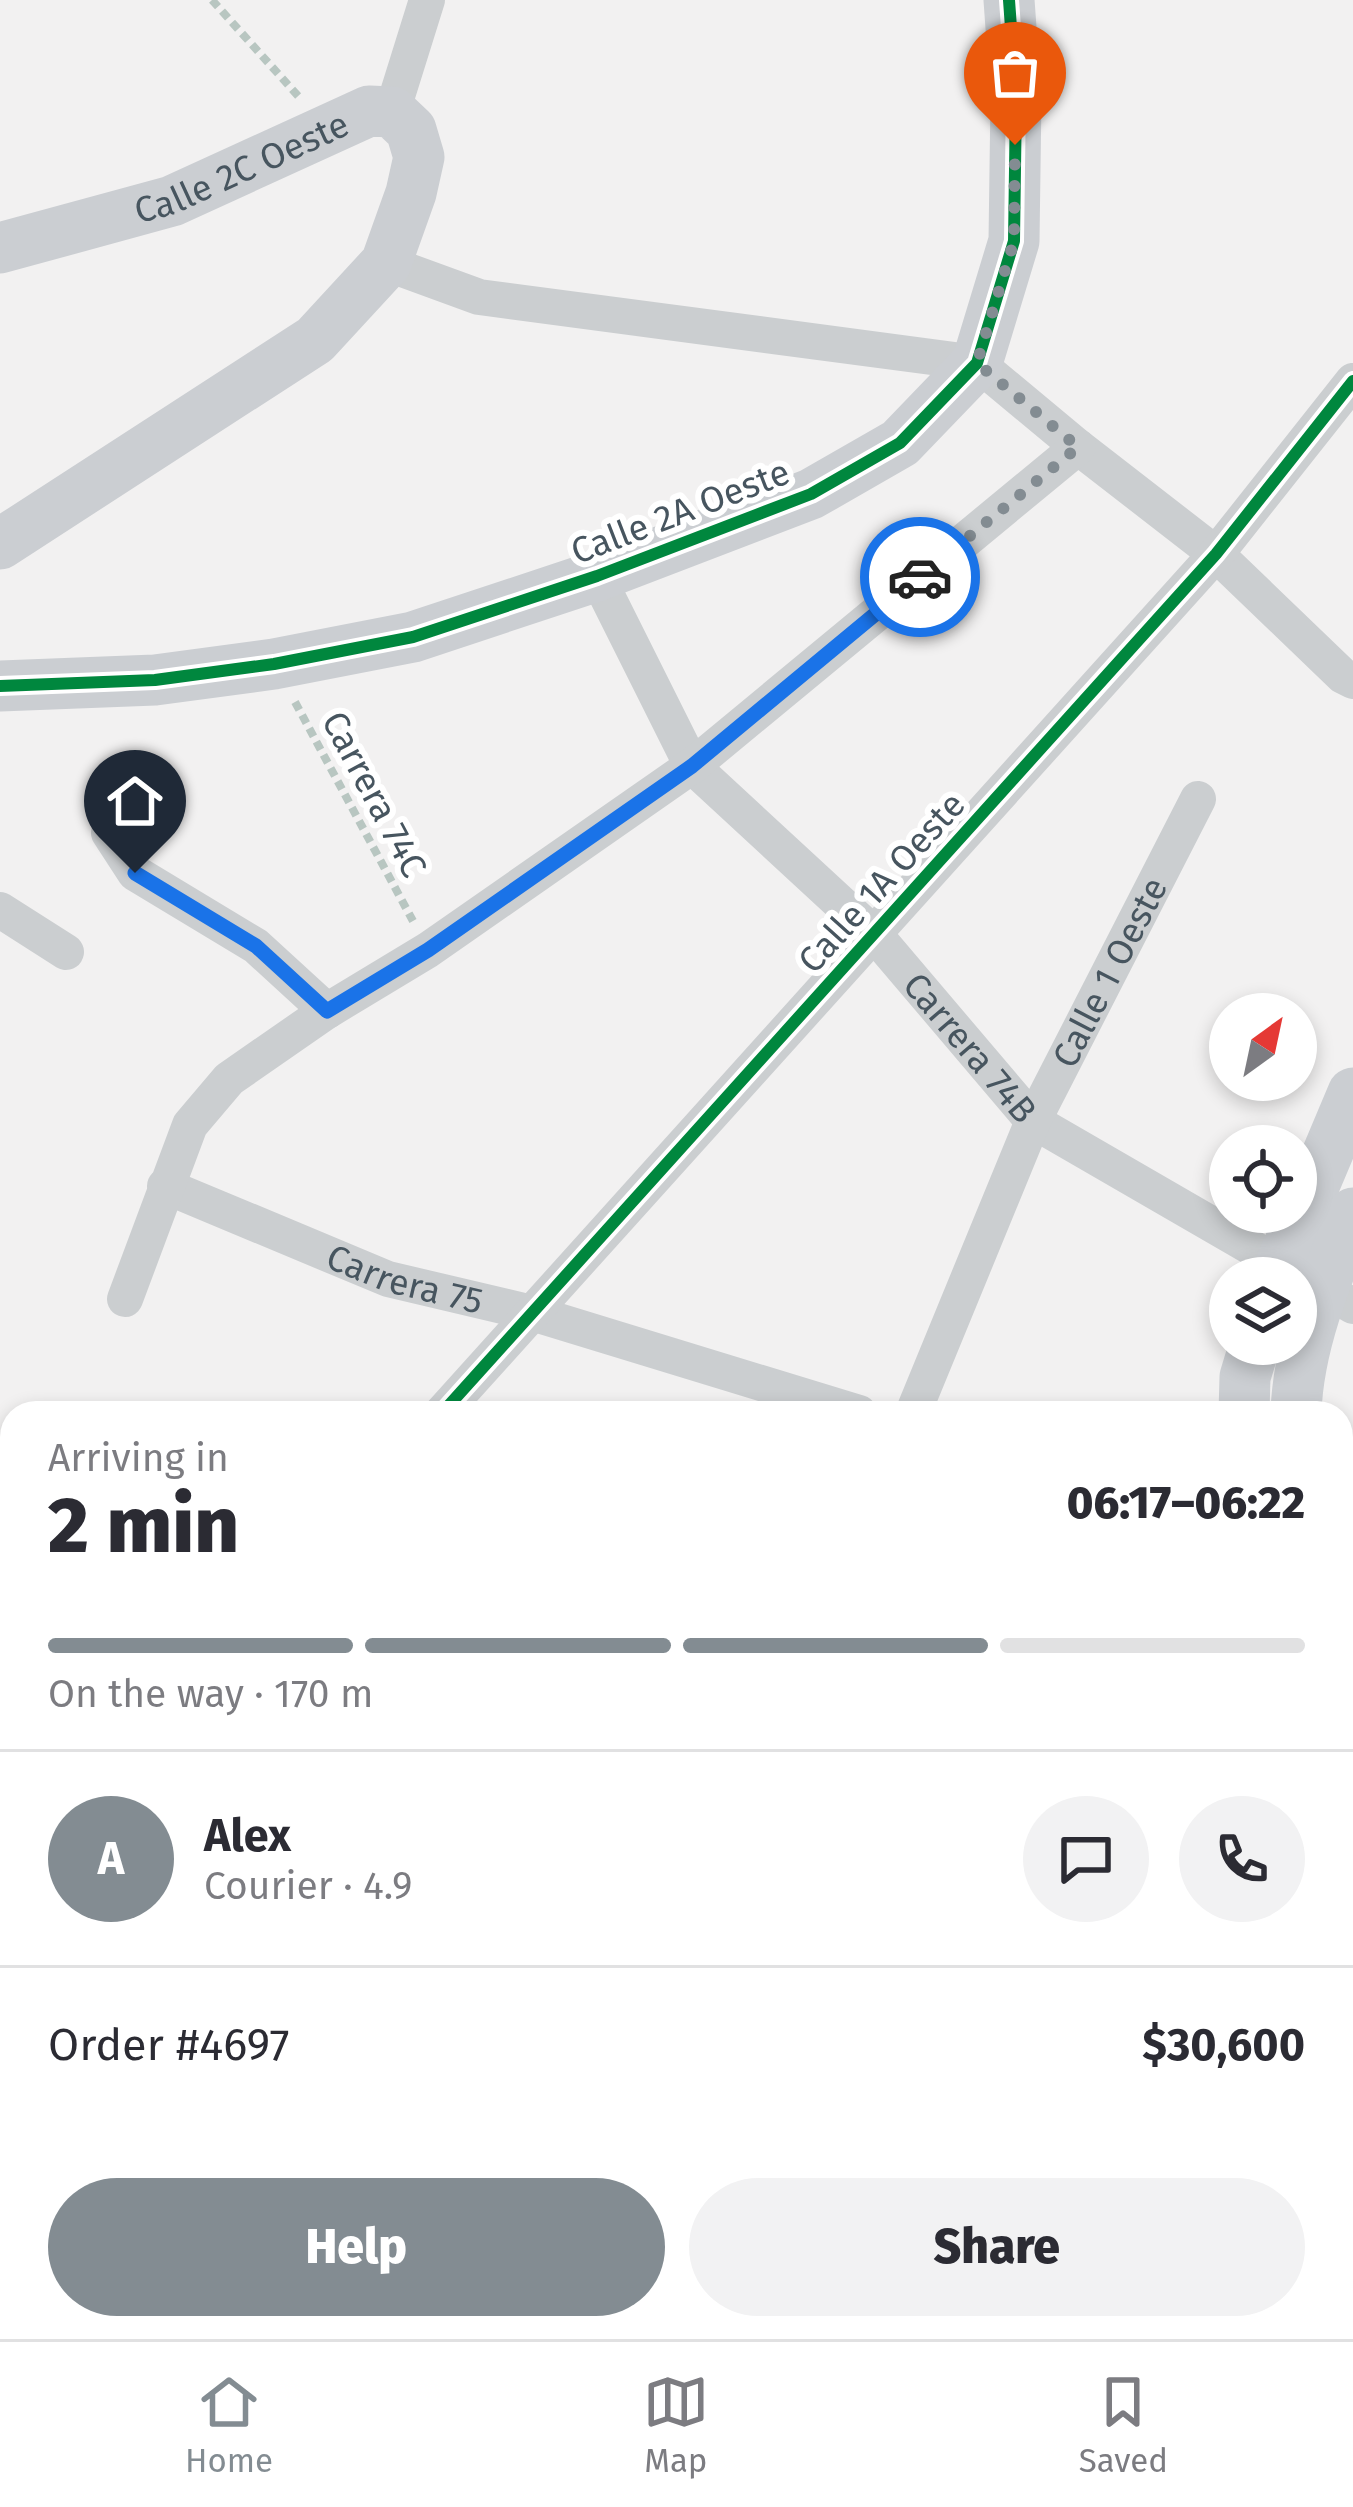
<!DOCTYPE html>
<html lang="en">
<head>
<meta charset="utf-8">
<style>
	body { margin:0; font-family:"Fira Sans",sans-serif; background:#f2f2f3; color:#2b2b33; height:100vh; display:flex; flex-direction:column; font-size:45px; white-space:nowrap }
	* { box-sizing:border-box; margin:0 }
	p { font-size:39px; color:#7c7c81 }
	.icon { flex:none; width:66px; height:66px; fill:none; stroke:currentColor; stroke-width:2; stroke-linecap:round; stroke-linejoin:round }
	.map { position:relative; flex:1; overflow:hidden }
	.drawer { position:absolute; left:0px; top:1401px; width:1353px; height:939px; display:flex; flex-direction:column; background:#fff; border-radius:36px 36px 0 0; box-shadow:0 6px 18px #0003 }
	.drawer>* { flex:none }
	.needle { width:78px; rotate:33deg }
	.fabs { position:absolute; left:1209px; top:993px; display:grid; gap:24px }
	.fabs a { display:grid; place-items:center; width:108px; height:108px; border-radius:50%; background:#fff; box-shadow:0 6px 18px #0003; font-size:60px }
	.pin { position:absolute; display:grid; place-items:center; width:102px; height:102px; color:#fff; margin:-123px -51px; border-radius:50% 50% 50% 0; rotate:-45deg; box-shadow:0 0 12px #0007 }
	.pin .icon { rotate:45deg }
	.courier { position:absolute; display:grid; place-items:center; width:120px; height:120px; margin:-60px; border:9px solid #1a73e8; border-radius:50%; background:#fff; color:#222; box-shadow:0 3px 15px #0007 }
	.overview em { font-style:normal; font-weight:800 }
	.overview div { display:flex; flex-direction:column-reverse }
	.overview { display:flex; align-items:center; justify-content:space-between; height:204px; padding:0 48px }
	h1 { font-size:78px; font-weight:800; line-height:90px }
	.bar { display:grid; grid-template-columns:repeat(4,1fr); gap:18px 12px; align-content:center; height:144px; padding:0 48px }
	.bar i { height:15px; border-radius:9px; background:#e1e1e2 }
	.bar .selected { background:#838c92 }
	.bar p { grid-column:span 4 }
	.line { display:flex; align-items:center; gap:30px; padding:0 48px; border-top:3px solid #e1e1e2 }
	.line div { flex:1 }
	.round { display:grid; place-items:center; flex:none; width:126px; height:126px; border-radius:63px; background:#f2f2f3 }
	.button { display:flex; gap:24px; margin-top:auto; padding:24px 48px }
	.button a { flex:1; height:138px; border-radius:72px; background:#838c92; color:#fff; font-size:48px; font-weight:800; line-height:138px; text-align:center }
	.button a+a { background:#f2f2f3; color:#2b2b33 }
	.dock { display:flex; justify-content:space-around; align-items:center; height:168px; border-top:3px solid #e1e1e2; background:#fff; font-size:33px; color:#7c7c81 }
	.dock a { display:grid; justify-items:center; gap:6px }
	.dock .selected { color:#838c92 }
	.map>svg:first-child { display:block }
</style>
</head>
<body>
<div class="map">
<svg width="1353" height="2339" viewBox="0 0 1353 2339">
	<rect width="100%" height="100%" fill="#f2f1f1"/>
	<polygon fill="#f8e9e8" points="0,1638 12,1643 12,2091 0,2108"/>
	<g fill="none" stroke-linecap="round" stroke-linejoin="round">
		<g stroke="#b8c6c1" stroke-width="8" stroke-dasharray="9 6" stroke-linecap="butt">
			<polyline points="212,0 299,97"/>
			<polyline points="295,702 413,921"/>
		</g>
		<polyline stroke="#cbced0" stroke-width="18" points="0,1762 12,1770"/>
		<g stroke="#cbced0" stroke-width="36">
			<polyline points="392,112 427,0"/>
			<polyline points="386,263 479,297 977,363 1078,447 1216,554 1343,676 1353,681"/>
			<path id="s1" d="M597,576l95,190 183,169 158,186 320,185"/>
			<polyline points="109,833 135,873 256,946 327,1011"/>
			<polyline points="0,910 66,952"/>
			<path id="s2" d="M165,1186l223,93 144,34 327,100"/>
			<polyline points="125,1299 190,1125 229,1079 327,1011 428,950 692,766 1078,447"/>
			<polyline points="442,1413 1216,554 1353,381"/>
			<path id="s3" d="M913,1413l120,-292 165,-322"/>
			<polyline points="0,1638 12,1643"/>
			<polyline points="906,2328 924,2339"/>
			<polyline points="1281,2328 1298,2339"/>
			<polyline points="145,2339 167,2328"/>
			<polyline points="848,2339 852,2328"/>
		</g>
		<g stroke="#cbced2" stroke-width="51">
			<path id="s4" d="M0,248l172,-47 197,-90 23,1 19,18 8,27 -8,36 -25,70 -71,77 -315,204"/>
			<polyline points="0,686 155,680 274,664 413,637 597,576 811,494 900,443 977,363 1014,241 1016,97 1009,0"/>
			<polyline points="1275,1278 1353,1093"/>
			<polyline points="1244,1413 1245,1377 1255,1344"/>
			<path d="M1296,1413c2,-69 31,-137 57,-200"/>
			<polyline points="1341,1682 1353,1727"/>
			<polyline points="1341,2006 1353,1983"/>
			<polyline points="1034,2339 1043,2328"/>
			<polyline points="1108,2339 1117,2328"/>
		</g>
		<g stroke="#fff" stroke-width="20">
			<g id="cycleway">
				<polyline points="0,686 155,680 274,664 413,637 597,576 811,494 900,443 977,363 1014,241 1016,97 1009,0"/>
				<polyline points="442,1413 1216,554 1353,381"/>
			</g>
		</g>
		<use href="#cycleway" stroke="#00873e" stroke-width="12"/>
	</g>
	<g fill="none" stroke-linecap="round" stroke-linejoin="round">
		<polyline stroke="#838c92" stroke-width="12" stroke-dasharray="0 21.6" points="920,577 1078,447 977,363 1014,241 1015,145"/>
		<polyline stroke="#1a73e8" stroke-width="15" points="135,873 256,946 327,1011 428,950 692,766 920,577"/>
	</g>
	<g text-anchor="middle" stroke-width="12" stroke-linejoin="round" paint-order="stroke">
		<g font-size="36" fill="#47555f" stroke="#fff">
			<text dy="13" stroke="none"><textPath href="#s4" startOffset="255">Calle 2C Oeste</textPath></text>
			<text transform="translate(680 511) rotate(-21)" y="13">Calle 2A Oeste</text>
			<text transform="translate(375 794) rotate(62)" y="13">Carrera 74C</text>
			<text transform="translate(881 882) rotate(-48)" y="13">Calle 1A Oeste</text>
			<text dy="13" stroke="none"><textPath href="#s3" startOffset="483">Calle 1 Oeste</textPath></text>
			<text dy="13" stroke="none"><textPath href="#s1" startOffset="609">Carrera 74B</textPath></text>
			<text dy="13" stroke="none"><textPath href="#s2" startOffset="258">Carrera 75</textPath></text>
		</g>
	</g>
</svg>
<div class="fabs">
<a><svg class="needle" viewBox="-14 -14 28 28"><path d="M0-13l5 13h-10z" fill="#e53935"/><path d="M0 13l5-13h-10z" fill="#7c7c81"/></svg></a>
<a><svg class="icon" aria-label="locate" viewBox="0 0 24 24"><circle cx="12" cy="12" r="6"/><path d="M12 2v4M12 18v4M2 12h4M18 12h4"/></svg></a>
<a><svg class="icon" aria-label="layers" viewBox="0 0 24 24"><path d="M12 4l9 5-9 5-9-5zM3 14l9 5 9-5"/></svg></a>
</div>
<div class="pin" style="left:1015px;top:145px;background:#ea580c"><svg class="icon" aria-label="bag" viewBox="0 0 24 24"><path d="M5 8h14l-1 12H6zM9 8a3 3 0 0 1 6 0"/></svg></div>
<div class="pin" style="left:135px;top:873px;background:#1f2937"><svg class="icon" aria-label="home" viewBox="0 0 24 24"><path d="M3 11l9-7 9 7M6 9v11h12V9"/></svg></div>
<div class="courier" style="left:920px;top:577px"><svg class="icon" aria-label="car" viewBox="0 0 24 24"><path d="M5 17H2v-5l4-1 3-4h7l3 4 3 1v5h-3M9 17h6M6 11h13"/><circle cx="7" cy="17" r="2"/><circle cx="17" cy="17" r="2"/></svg></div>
<section class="drawer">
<div class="overview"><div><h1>2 min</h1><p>Arriving in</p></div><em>06:17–06:22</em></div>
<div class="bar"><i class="selected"></i><i class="selected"></i><i class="selected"></i><i></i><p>On the way · 170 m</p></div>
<div class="line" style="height:216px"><b class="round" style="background:#838c92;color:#fff">A</b><div><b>Alex</b><p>Courier · 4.9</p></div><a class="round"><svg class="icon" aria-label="chat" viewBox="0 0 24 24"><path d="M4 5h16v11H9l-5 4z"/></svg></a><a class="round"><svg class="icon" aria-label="phone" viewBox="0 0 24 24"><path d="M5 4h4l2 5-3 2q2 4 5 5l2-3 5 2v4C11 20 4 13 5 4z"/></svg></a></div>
<div class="line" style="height:156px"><div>Order #4697</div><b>$30,600</b></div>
<div class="button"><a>Help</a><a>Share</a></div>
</section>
</div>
<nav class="dock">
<a class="selected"><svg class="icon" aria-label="home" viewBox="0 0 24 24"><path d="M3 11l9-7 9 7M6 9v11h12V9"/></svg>Home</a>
<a><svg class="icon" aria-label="map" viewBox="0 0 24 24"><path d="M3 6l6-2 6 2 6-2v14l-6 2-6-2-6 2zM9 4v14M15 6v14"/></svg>Map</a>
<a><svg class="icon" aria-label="saved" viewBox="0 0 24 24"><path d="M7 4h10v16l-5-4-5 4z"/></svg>Saved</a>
</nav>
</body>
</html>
